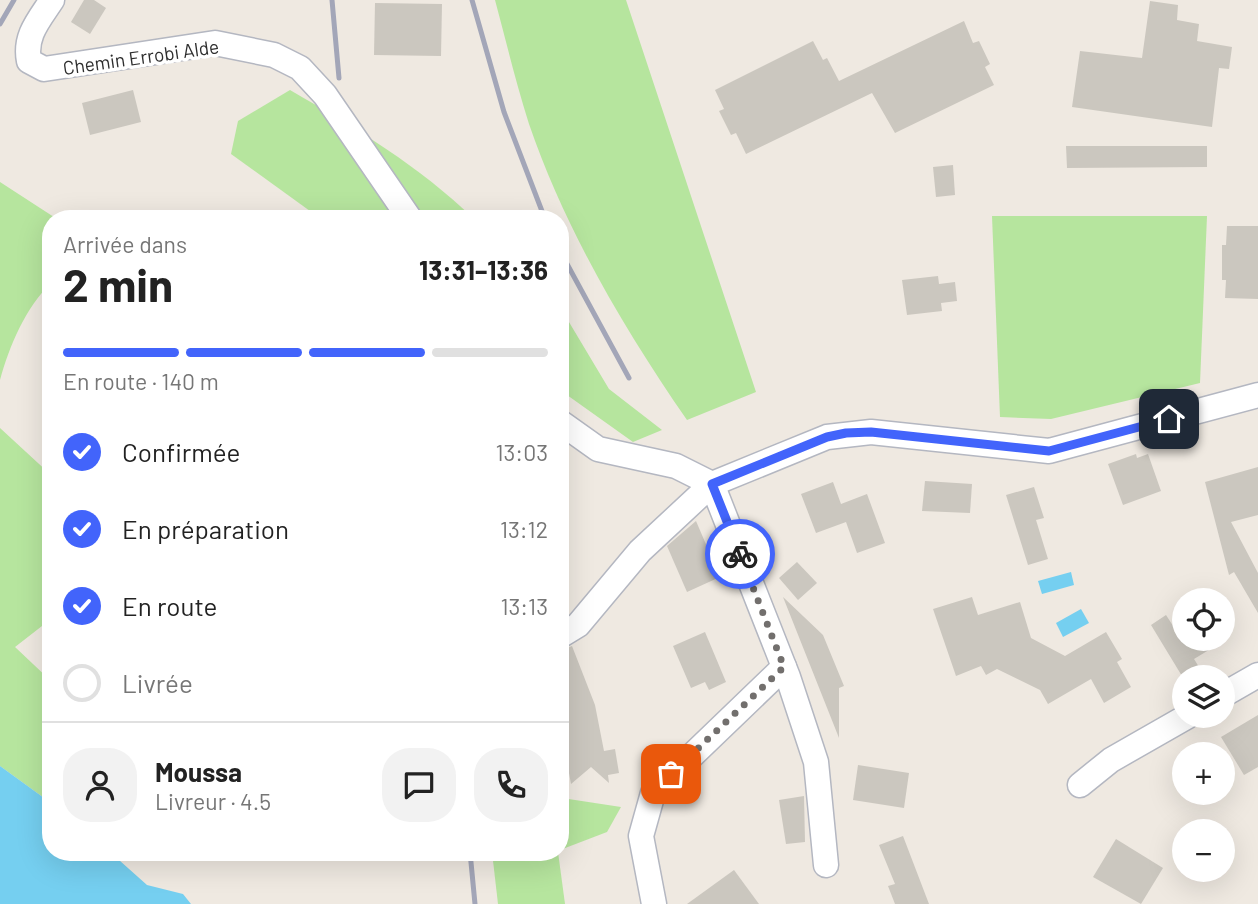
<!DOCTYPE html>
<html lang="fr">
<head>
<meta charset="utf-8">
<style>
	body { margin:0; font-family:Barlow,sans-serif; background:#f2f2f2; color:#222; height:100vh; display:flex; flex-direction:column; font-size:26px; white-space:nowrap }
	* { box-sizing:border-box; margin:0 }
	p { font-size:23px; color:#767676 }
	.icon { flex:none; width:38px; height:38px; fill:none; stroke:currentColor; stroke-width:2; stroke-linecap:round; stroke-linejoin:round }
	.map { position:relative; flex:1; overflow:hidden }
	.drawer { position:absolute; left:42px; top:210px; width:527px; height:651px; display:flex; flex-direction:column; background:#fff; border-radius:28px; box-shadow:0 7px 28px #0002 }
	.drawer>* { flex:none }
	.fabs { position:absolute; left:1172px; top:588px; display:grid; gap:14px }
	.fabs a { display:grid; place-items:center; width:63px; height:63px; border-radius:50%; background:#fff; box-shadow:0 7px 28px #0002; font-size:35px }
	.pin { position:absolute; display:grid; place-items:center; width:60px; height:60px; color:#fff; margin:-30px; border-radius:14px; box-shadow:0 4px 10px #0006 }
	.courier { position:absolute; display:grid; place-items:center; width:70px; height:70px; margin:-35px; border:5px solid #4264fb; border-radius:50%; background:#fff; color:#222; box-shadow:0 2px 9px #0007 }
	.summary em { font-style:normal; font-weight:700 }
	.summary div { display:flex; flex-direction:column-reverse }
	.summary { display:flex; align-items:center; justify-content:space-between; height:119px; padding:0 21px }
	h1 { font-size:46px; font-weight:700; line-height:52px }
	.bar { display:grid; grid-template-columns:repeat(4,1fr); gap:10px 7px; align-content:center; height:84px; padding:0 21px }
	.bar i { height:9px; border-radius:5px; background:#e0e0e0 }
	.bar .on { background:#4264fb }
	.bar p { grid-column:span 4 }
	.line { display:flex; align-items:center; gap:18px; padding:0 21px; border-top:2px solid #e0e0e0 }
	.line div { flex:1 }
	.round { display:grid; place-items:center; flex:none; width:74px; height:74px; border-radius:28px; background:#f2f2f2 }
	ol { padding:0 21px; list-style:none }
	li { display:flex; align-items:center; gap:21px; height:77px }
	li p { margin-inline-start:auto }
	li .icon { padding:7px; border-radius:50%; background:#4264fb; color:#fff; stroke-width:4 }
	li:last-child { color:#767676 }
	li i { width:38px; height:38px; border:4px solid #e0e0e0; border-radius:50% }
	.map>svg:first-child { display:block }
</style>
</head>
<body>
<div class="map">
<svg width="1258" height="904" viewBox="0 0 1258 904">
	<rect width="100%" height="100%" fill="#efe9e1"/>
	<g fill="#b6e59e">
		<path d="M495,0h131l130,392 -69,28c-63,-91 -122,-191 -158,-296 -13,-41 -23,-83 -34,-124z"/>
		<path d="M290,90c66,38 129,76 184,129h-153l-90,-65 7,-33z"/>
		<path d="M0,182l57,37h-6v64c-25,24 -42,63 -51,97z"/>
		<polygon points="992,216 1207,216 1200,383 1051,419 1000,417"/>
		<polygon points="560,307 609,389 662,430 633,442 560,390"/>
		<polygon points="0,428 51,475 51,619 15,647 51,681 51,803 0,766"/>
		<polygon points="560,798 562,798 621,807 607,832 560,850"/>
		<polygon points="492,852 558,852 565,904 498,904"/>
	</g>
	<g fill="#75cff0">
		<polygon points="1071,572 1074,585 1042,594 1038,581"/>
		<polygon points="1081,609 1089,623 1063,637 1056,623"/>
		<polygon points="0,766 51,803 51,852 110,852 147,885 183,894 191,904 0,904"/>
	</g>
	<g fill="#cbc7bf">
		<polygon points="84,0 94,0 106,8 90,34 71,22"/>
		<polygon points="1150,1 1178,5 1177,20 1199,24 1197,41 1232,47 1229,69 1219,68 1212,127 1072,107 1080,51 1142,58"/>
		<polygon points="375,3 442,4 441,56 374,55"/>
		<polygon points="964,21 973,43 979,41 990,64 985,67 994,85 895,133 872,93 746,154 736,133 731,135 719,111 724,109 715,90 813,41 823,60 827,58 839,81"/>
		<polygon points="133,90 141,122 90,135 82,103"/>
		<polygon points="1066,146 1207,146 1207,167 1067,168"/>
		<polygon points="953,165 955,195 936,197 933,167"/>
		<polygon points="1227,226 1258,226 1258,299 1225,298 1226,280 1222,280 1222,245 1226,245"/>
		<polygon points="938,276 939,284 955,282 957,301 941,303 942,311 907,315 902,280"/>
		<polygon points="1136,454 1137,458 1148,454 1161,491 1123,505 1108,464"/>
		<polygon points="1258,467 1258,515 1231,522 1258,573 1258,613 1234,572 1229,575 1205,482"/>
		<polygon points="925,481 972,484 970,513 922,511"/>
		<polygon points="833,482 841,504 867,494 885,543 857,553 846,522 816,533 801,494"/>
		<polygon points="1034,487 1044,518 1036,520 1048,559 1028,565 1006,495"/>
		<polygon points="696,521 720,577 687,592 667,546"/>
		<polygon points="797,562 817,583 798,600 779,578"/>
		<polygon points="783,597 823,635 844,686 839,688 839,738"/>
		<polygon points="972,597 978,615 1020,602 1031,638 1065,656 1106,632 1122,659 1117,662 1131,687 1104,703 1091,679 1048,704 1040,690 997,669 986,675 981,666 956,676 933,609"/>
		<polygon points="1166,615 1177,632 1185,627 1185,639 1227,639 1194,659 1199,667 1185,675 1185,681 1151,625"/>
		<polygon points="705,632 726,682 709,690 705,682 691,688 673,646"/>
		<polygon points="572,646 595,705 604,751 615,749 619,773 608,775 609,783 591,767 571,784 560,724 560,651"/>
		<polygon points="1258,715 1258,767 1244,775 1221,737"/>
		<polygon points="858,765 909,773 904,808 853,800"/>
		<polygon points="804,796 805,842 786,844 779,800"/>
		<polygon points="903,836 929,904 895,904 888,886 895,884 879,845"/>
		<polygon points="1116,839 1163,868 1141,904 1093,877"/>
		<polygon points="734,870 759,904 687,904"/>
	</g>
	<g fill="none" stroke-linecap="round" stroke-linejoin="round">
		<g stroke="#b4b7c1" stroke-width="27">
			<g id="minor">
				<path d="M52,0c-13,20 -28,36 -23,61l15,8 171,-26 59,12 26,13 25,27 85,124"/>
				<polyline points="560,422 598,449 676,466 712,484"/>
				<polyline points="712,484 788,677 816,762 826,865"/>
				<polyline points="560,636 578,625 640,551 712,484 827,437 871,432 1049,451 1258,395"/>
				<polyline points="1223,695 1258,675"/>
				<polyline points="1080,785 1111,760 1188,716"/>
				<polyline points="654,904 641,836 653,793 784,667"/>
			</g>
		</g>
		<use href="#minor" stroke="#fff" stroke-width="24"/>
		<g stroke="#a3a6b8" stroke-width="5">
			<polyline points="332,0 339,78"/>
			<polyline points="472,0 504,112 545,219"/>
			<polyline points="0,24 14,0"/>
			<polyline points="560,251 629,378"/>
			<polyline points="470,852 475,904"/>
		</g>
	</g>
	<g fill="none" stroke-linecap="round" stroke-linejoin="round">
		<polyline stroke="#726f6d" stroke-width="7" stroke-dasharray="0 12.6" points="671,774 784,667 740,554"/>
		<polyline stroke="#4264fb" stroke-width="9" points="740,554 712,484 827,437 846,433 871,432 1049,451 1169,419"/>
	</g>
	<g text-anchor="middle" stroke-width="7" stroke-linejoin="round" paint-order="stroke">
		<g font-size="19" fill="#2e2e2e" stroke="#fff">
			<text transform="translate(141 57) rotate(-8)" y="7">Chemin Errobi Alde</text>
		</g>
	</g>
</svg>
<div class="fabs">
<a><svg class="icon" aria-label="locate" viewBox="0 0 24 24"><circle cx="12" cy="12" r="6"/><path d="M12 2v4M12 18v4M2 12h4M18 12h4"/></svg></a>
<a><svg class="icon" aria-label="layers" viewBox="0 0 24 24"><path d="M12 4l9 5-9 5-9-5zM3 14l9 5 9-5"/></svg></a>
<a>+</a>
<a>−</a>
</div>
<div class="pin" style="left:671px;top:774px;background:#ea580c"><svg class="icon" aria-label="bag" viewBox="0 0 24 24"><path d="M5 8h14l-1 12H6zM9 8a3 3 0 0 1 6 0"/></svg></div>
<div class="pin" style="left:1169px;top:419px;background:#1f2937"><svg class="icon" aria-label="home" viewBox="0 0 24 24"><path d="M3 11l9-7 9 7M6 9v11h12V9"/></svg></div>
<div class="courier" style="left:740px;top:554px"><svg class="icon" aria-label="bike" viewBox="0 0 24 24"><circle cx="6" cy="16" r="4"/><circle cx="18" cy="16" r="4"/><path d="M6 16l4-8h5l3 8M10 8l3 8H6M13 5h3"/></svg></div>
<section class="drawer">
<div class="summary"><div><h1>2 min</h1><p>Arrivée dans</p></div><em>13:31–13:36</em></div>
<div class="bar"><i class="on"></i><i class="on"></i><i class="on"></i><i></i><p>En route · 140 m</p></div>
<ol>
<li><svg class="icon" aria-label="check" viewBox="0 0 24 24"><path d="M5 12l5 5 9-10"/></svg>Confirmée<p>13:03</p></li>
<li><svg class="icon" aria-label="check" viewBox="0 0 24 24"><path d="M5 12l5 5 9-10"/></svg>En préparation<p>13:12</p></li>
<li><svg class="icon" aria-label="check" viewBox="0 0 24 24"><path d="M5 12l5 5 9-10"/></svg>En route<p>13:13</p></li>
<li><i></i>Livrée</li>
</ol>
<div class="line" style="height:126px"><a class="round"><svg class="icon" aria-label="person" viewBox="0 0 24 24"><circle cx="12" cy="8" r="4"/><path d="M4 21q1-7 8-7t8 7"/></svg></a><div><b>Moussa</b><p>Livreur · 4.5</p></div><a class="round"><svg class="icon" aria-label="chat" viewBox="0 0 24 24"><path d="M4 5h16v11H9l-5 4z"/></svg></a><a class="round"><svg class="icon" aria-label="phone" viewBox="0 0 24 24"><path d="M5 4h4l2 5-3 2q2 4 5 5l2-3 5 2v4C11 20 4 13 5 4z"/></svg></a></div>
</section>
</div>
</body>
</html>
